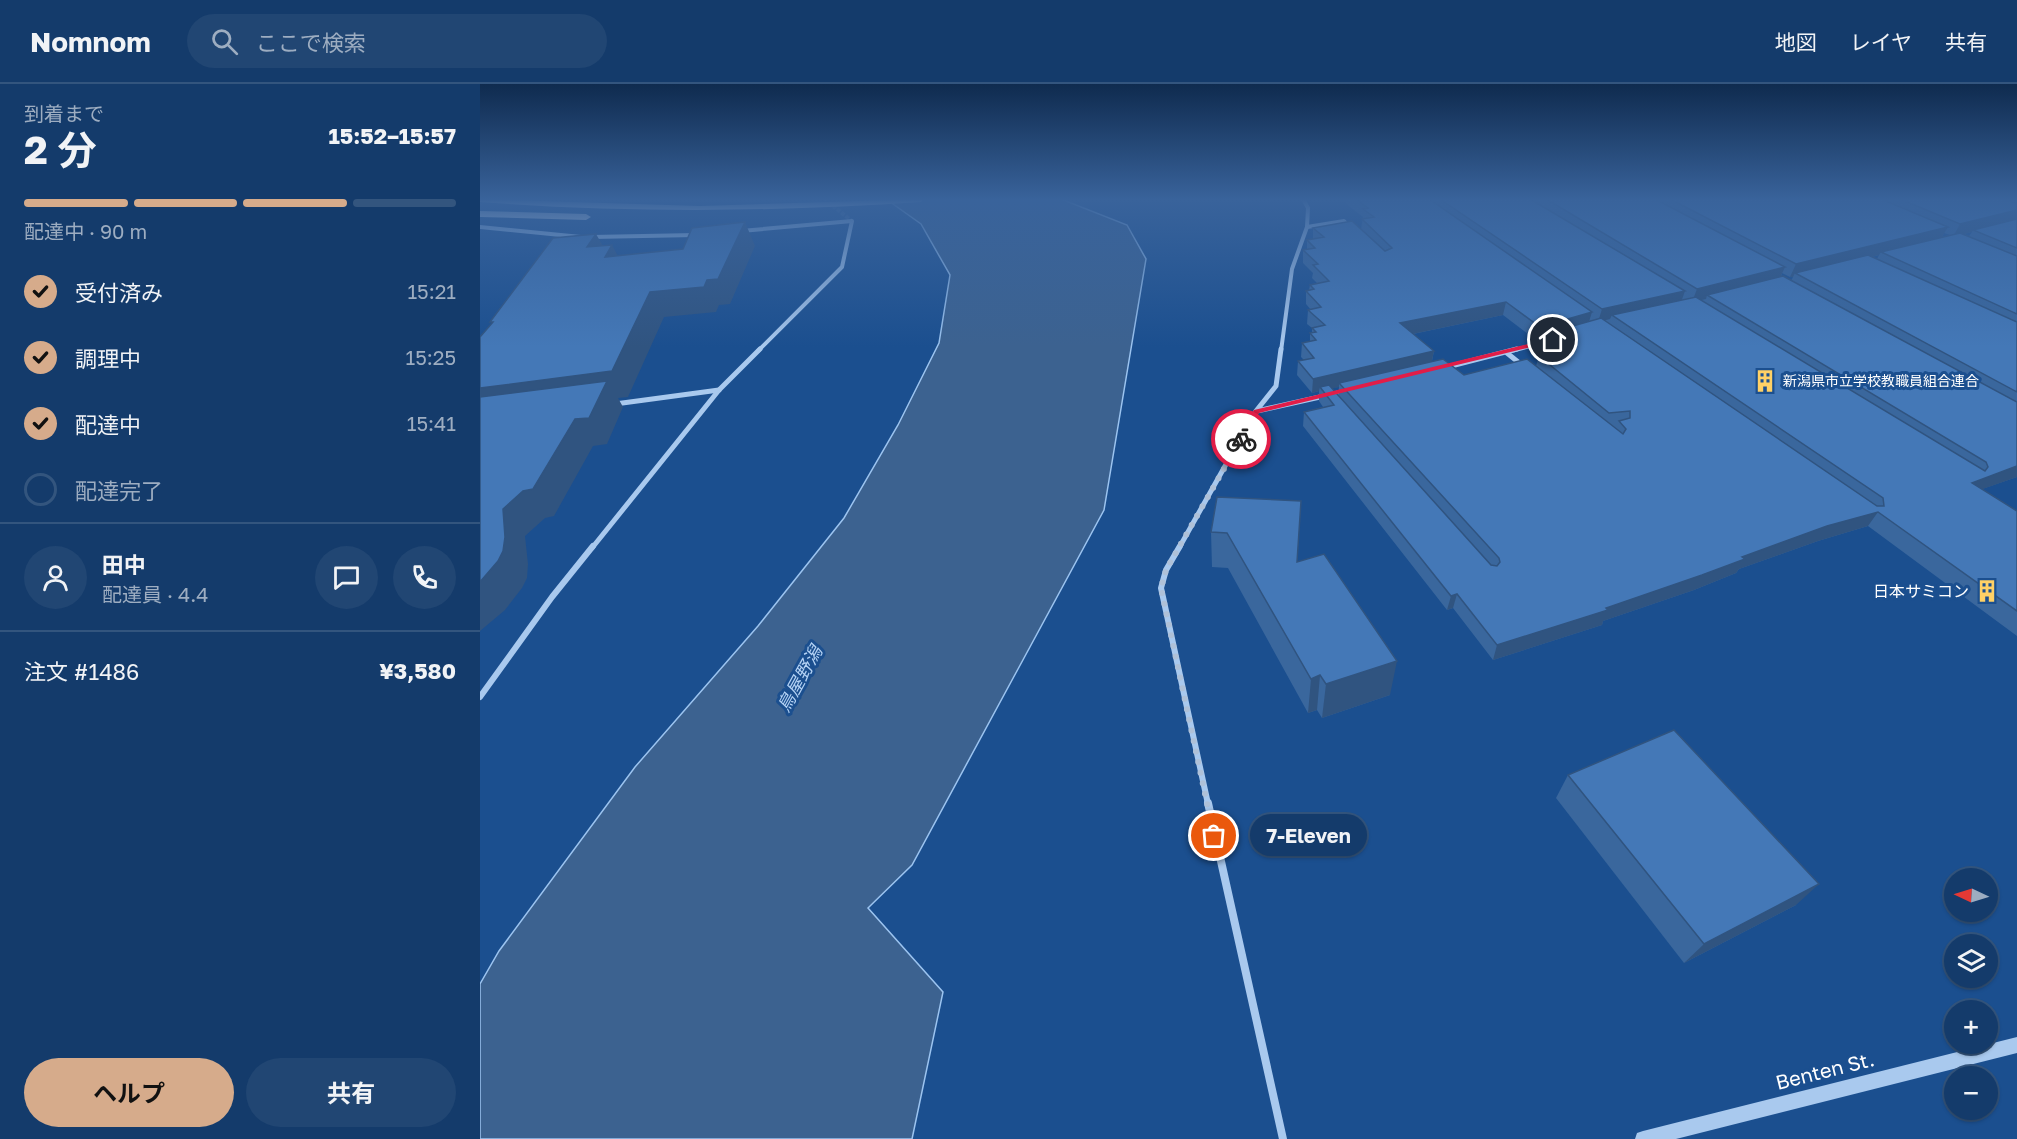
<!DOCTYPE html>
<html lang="ja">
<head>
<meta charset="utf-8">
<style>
	body { margin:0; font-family:"Golos Text","Noto Sans JP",sans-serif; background:#214673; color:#f1f3f6; height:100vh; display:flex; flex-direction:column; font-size:22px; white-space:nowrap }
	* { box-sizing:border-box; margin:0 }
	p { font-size:20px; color:#9dadc1 }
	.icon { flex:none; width:33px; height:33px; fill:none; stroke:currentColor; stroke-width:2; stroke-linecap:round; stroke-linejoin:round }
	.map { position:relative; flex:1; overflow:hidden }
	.drawer { display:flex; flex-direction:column; background:#143b6b; width:480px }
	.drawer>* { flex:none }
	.needle { width:39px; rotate:274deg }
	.tools { position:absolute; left:1464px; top:784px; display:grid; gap:12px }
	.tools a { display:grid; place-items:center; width:54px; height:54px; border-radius:50%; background:#143b6b; box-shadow:0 2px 4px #0004,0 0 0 2px #33557e; font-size:30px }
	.pin { position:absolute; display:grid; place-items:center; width:51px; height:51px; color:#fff; margin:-26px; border:3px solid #fff; border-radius:50%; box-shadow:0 2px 6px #0007 }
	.courier { position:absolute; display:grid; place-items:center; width:60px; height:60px; margin:-30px; border:4px solid #e11d48; border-radius:50%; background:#fff; color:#222; box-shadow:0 2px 8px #0007 }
	.bubble { position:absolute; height:42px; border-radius:21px; background:#143b6b; box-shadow:0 2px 4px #0004,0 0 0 2px #33557e; font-size:20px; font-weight:700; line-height:42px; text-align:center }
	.headline em { font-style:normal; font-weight:700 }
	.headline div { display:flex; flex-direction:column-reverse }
	.headline { display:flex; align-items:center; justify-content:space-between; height:102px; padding:0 24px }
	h1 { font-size:39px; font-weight:700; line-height:45px }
	.bar { display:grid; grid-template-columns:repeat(4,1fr); gap:9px 6px; align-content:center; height:72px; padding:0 24px }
	.bar i { height:8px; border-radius:4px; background:#33557e }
	.bar .current { background:#d6ab8b }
	.bar p { grid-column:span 4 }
	.line { display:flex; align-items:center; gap:15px; padding:0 24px; border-top:2px solid #33557e }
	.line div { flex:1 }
	.round { display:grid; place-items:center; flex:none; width:63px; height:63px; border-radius:32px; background:#214673 }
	ol { padding:0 24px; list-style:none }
	li { display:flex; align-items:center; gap:18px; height:66px }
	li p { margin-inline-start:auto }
	li .icon { padding:6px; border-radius:50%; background:#d6ab8b; color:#111; stroke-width:4 }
	li:last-child { color:#9dadc1 }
	li i { width:33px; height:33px; border:3px solid #33557e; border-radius:50% }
	.button { display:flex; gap:12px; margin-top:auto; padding:12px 24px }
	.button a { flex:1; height:69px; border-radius:36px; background:#d6ab8b; color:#111; font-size:24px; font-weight:700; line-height:69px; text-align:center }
	.button a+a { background:#214673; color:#f1f3f6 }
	header { display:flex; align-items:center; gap:36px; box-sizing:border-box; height:84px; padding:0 30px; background:#143b6b; border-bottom:2px solid #33557e }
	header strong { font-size:28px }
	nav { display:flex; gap:33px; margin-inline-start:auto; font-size:21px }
	.search { width:420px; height:54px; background:#214673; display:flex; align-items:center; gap:15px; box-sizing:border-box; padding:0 21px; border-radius:33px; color:#9dadc1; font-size:22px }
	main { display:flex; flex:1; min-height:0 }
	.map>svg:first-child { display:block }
</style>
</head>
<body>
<header>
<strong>Nomnom</strong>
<div class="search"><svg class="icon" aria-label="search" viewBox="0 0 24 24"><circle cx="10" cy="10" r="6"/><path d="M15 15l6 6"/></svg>ここで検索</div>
<nav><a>地図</a><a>レイヤ</a><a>共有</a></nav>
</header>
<main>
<section class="drawer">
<div class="headline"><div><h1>2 分</h1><p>到着まで</p></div><em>15:52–15:57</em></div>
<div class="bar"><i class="current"></i><i class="current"></i><i class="current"></i><i></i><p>配達中 · 90 m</p></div>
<ol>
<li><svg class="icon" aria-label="check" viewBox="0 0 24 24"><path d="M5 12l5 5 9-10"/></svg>受付済み<p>15:21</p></li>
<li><svg class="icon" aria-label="check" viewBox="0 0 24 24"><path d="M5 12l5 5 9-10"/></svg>調理中<p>15:25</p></li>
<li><svg class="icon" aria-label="check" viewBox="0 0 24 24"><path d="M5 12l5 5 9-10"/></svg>配達中<p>15:41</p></li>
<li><i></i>配達完了</li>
</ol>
<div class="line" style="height:108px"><a class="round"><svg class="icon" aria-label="person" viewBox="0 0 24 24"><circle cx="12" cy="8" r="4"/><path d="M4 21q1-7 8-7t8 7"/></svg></a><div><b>田中</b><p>配達員 · 4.4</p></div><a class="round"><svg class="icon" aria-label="chat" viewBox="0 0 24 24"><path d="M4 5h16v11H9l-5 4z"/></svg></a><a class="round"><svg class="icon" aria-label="phone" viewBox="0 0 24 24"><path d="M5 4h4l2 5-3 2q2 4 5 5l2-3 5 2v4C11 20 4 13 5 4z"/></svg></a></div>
<div class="line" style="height:78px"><div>注文 #1486</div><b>¥3,580</b></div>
<div class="button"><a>ヘルプ</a><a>共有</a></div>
</section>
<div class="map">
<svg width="1537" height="1055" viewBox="0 0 1537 1055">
	<rect width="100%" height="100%" fill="#1b4f8f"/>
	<polygon fill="#3c6290" stroke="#9cc4f0" stroke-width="1.5" points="406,115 581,115 647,141 666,175 624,426 432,781 388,824 463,908 432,1055 0,1055 0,900 19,867 155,683 278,542 364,434 418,341 459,259 470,191 441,140"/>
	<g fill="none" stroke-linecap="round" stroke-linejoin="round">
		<polyline stroke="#3d69a0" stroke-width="4" stroke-dasharray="4 1.5" stroke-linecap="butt" points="344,115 372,137"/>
		<g stroke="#a9c9ee" stroke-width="4">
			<polyline points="0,143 101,153"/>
			<polyline points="827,143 864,137 870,144"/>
			<polyline points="261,147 372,137 362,183 278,267"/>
			<polyline points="111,153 215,151"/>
			<polyline points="801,267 812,185 827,143 828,124 823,115"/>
			<polyline points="1031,267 1073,256"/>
		</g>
		<g stroke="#a9c9ee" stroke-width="5">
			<polyline points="1027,269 1043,282"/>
			<polyline points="967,283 1037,265"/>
			<polyline points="135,320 239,306"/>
			<polyline points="777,327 867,307"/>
			<polyline points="112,464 239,306 280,265"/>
			<polyline points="699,464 776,327 796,302 801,265"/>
		</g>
		<g stroke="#a9c9ee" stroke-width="6">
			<polyline points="700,462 686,486 681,504 728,720"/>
			<polyline points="0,613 72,513 113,462"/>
		</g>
		<polyline stroke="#a9c9ee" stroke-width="8" points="728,719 803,1055"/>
		<polygon fill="#a9c9ee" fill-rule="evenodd" points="1537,953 1537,969 1196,1055 1155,1055 1157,1049 1163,1047"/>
		<g fill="#f8faff" fill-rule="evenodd">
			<path d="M0,115l220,7 225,-7 -4,3c-147,10 -294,11 -441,0z"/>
			<polygon points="0,127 106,130 111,133 106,136 0,133"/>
		</g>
	</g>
	<g fill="#3a679d" fill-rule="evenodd">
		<path d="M860,115h664l13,5v273l-35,12 35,22v125l-149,-110 -50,15 -79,28 -3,4 -42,17 -91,31 -1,4 -109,35 -40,-52 -6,2 -144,-184 1,-14 19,-5 -4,-6v-10l-7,2 -15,-18 1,-14 6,-1 -3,-3 1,-14 8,-2v-8h2v-5l-5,-4 1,-14h3l-5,-6v-13l3,-1 1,-5 7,-2 -5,-5 1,-5 -10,-10v-13h4v-10l6,-1v-11l48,1 2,-12zM1492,148l-3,4 -5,-2zM1464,149l6,2 -8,2zM1399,171l-2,4 -5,-2zM1302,189l8,4h3l-2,4 -10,-4zM1023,231l33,25 11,-3 -2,10 7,5 -13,4 -3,10 -72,9 -32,-14 2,-10 -21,-17zM859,303l-1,9 -7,-8z"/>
		<polygon points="737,413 817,478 910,611 842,634 837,626 828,629 748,484 732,483 731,448"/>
		<polygon points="1088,691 1316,821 1204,879 1076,714"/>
	</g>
	<g fill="#305480">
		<polygon points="1537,126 1537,135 1493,146 1492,148 1473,153 1480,140"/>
		<polygon points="265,138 275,162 250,220 239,221 236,228 184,233 148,313 138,314 143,323 127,360 113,362 74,432 65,434 45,452 48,480 47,494 42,504 25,526 0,547 0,304 170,208 227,196"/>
		<polygon points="1468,143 1460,156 1401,168 1399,171 1319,191 1315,189 1313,193 1310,193 1316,180"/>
		<polygon points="116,150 127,169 132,161 145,185 107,163"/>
		<polygon points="1305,183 1299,196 1227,211 1226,215 1212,218 1217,205"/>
		<polygon points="1205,207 1200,221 1132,231 1130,235 1118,238 1122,225"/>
		<polygon points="1026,218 1023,231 918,253 920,239"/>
		<polygon points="1112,228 1108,241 1068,249 1067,253 1056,256 1060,243"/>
		<polygon points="954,267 951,281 859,299 859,303 842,307 840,303 839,307 832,309 833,295"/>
		<polygon points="1537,382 1537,393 1480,413 1492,399"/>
		<polygon points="1398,428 1388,442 1338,457 1259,485 1256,489 1214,506 1123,537 1122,541 1013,576 1017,561 1126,524 1262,473 1347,442"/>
		<polygon points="977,510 973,524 967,526 971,512"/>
		<polygon points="917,577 910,611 842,634 846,600"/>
		<polygon points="840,591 837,626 828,629 831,595"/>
		<polygon points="1339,800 1316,821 1204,879 1224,860"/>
	</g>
	<g fill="#4478b7" stroke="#305480" stroke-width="1.5">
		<polygon points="876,115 949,115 1112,228 1060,243 1026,218 920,239 954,267 833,295 818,277 834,274 822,259 836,256 830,249 836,248 832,244 845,241 828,226 841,223 826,207 834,205 830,201 849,197 833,181 838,180 823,166 835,164 827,156 844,153 833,144 872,137 905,167 912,164 882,135 894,133 883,125 888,124"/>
		<polygon points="960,115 1050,115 1205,207 1122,225"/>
		<polygon points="1066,115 1175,115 1305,183 1217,205"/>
		<polygon points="1190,115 1401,115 1468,143 1316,180"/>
		<polygon points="1420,115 1524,115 1537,120 1537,126 1480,140"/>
		<polygon points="1537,135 1537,164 1493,146"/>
		<polygon points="265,138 238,195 227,196 224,203 170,208 132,287 0,304 0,253 13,238 10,238 73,154 116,150 107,163 132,161 125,173 203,165 212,144"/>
		<polygon points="1480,149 1537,172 1537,230 1401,168"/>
		<polygon points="1388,171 1537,238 1537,308 1315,189"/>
		<polygon points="1303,192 1537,318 1537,382 1492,399 1537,427 1537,527 1398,428 1347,442 1262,473 1265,475 1222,491 1126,524 1128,526 1017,561 977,510 971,512 824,328 854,321 840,303 849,301 1011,481 1017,482 1020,478 1019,474 859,299 963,275 984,291 1047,275 1143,350 1146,345 1139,337 1150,334 1150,327 1129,329 1059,272 1088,264 1068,249 1121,234 1397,422 1404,422 1403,414 1132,231 1216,213 1505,387 1508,383 1506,378 1227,211"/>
		<polygon points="127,297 109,334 95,335 53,405 43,407 23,425 25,453 23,467 18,477 0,498 0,313"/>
		<polygon points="737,413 821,417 817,478 844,470 917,577 846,600 840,591 831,595 747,449 731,448"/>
		<polygon points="1194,646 1339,800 1224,860 1088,691"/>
	</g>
	<linearGradient id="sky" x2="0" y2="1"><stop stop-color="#0f2b4f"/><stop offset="0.44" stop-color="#39639b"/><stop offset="1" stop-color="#39639b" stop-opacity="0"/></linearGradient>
	<rect width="1537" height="263" fill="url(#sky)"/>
	<polygon fill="#e11d48" points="1073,254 1076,257 779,329 763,357 757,355 774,326"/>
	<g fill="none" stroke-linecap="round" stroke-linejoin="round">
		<polyline stroke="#afc1d8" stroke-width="6" stroke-dasharray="0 10.8" points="734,752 681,504 686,486 761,355"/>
	</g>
	<defs>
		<g id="building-bare" transform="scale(1.8)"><path d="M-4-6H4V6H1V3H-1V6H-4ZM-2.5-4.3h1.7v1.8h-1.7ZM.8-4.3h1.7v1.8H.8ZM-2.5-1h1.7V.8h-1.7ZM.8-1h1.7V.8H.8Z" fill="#ffd166" stroke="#1b4f8f" stroke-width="2.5" paint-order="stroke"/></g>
	</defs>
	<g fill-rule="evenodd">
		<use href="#building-bare" x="1285" y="297"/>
		<use href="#building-bare" x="1507" y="507"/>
	</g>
	<g text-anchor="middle" stroke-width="6" stroke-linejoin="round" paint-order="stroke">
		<g font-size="14" fill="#fff" stroke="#1b4f8f" text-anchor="start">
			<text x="1303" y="302">新潟県市立学校教職員組合連合</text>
		</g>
		<g font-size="16" fill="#fff" stroke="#1b4f8f" text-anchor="end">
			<text x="1489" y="513">日本サミコン</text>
		</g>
		<g font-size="18" font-style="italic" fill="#b5d3f5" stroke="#1b4f8f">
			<text transform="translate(320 595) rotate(-61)" y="6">鳥屋野潟</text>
		</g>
		<g font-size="20" fill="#fff" stroke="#1b4f8f">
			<text transform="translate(1345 987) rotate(-14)" y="7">Benten St.</text>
		</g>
	</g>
</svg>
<div class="tools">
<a><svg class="needle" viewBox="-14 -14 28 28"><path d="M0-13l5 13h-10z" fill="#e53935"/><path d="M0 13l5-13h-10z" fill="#9dadc1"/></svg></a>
<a><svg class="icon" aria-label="layers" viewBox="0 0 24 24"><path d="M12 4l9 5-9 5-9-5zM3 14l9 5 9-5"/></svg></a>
<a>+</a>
<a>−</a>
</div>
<div class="pin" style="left:734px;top:752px;background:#ea580c"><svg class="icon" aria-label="bag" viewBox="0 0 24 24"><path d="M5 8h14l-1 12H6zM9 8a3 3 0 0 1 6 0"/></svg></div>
<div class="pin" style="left:1073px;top:256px;background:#1f2937"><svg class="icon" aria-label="home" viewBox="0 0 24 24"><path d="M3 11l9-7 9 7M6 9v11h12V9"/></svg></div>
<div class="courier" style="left:761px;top:355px"><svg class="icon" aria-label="bike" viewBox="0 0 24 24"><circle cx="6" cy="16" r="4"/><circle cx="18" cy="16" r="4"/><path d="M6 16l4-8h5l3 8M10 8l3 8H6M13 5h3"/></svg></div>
<div class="bubble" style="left:770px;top:730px;width:117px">7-Eleven</div>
</div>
</main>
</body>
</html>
